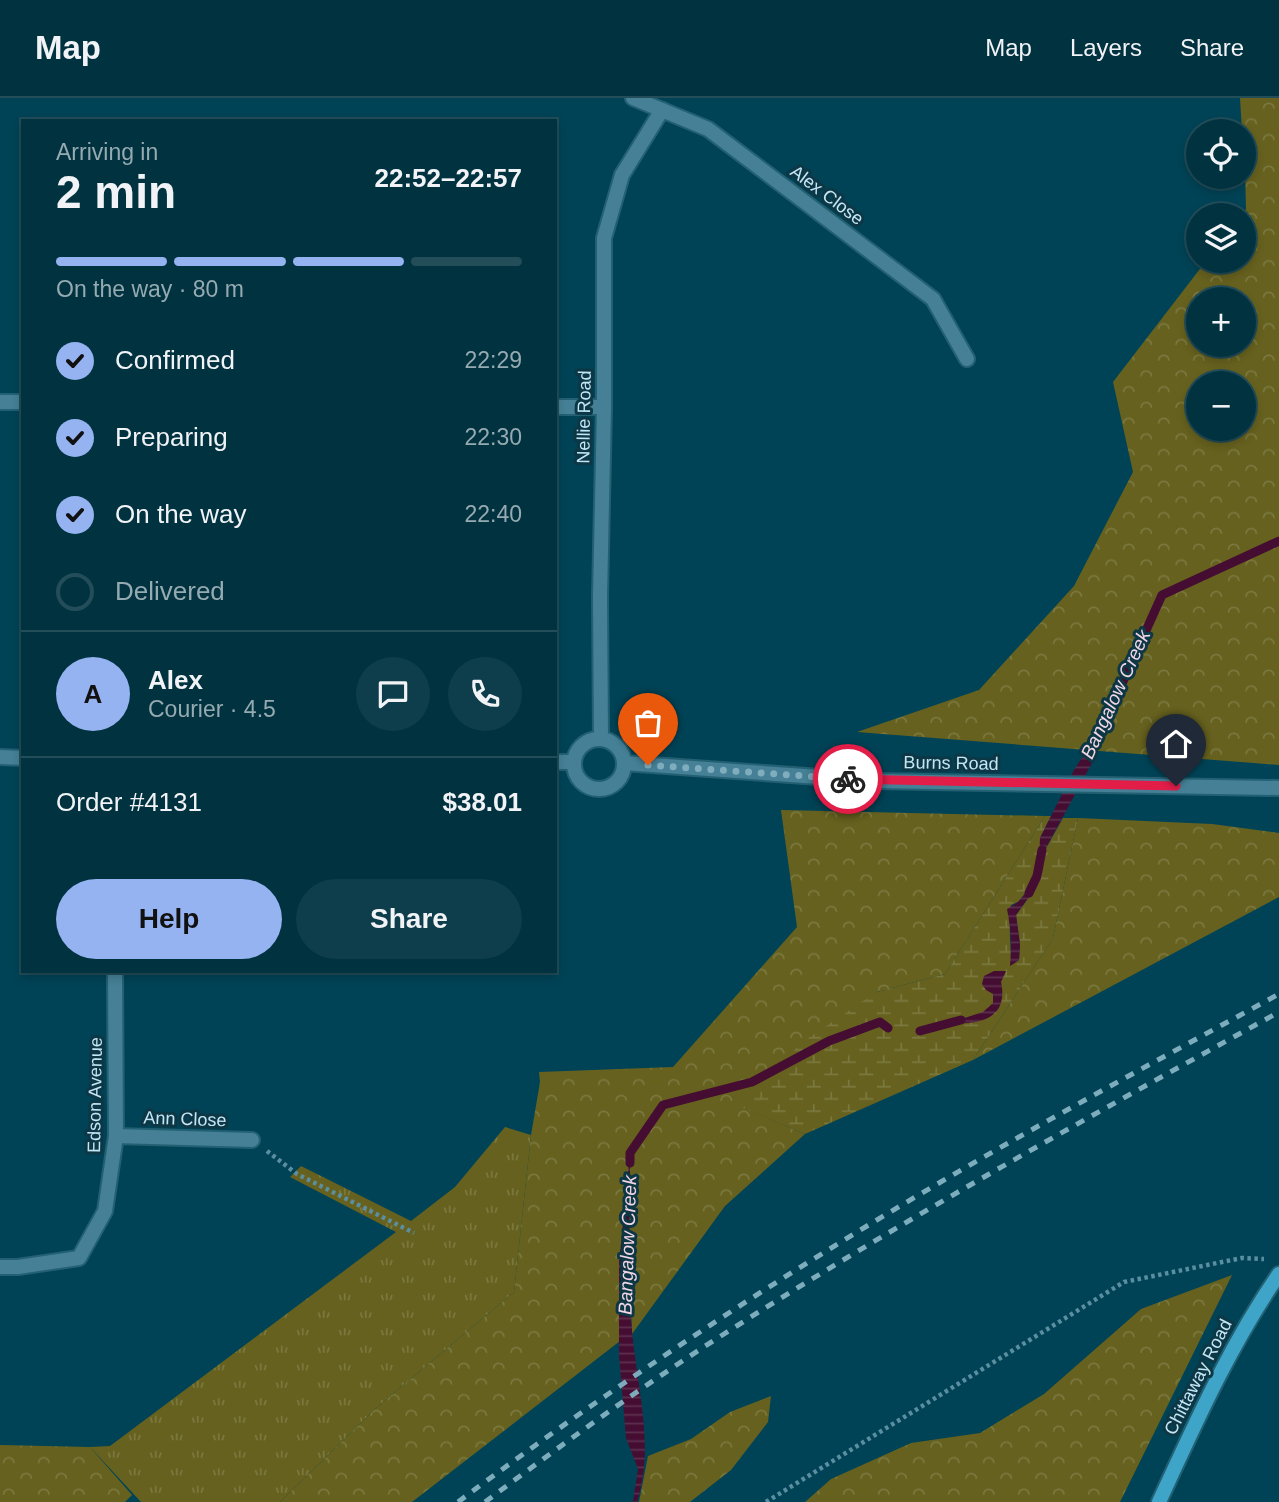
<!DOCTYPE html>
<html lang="en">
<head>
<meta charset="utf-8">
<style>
	body { margin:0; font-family:Helvetica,sans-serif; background:#0e3e4b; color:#f1f3f6; height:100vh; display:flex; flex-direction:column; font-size:26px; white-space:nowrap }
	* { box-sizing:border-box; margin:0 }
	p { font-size:23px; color:#95aab1 }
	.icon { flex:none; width:38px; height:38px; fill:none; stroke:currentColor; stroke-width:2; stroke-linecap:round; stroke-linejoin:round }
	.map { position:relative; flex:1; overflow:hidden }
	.side { position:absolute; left:21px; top:21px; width:536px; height:854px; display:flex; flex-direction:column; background:#003240; border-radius:0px; box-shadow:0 4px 10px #0003,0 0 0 2px #224d59 }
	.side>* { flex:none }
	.tools { position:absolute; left:1186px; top:21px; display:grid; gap:14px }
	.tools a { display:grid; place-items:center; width:70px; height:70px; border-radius:50%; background:#003240; box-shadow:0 4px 10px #0003,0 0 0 2px #224d59; font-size:35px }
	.pin { position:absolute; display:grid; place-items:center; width:60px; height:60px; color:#fff; margin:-72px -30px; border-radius:50% 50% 50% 0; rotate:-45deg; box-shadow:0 0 7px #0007 }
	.pin .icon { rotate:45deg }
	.courier { position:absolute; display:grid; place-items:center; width:70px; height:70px; margin:-35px; border:5px solid #e11d48; border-radius:50%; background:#fff; color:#222; box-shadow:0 2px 9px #0007 }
	.head em { font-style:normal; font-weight:700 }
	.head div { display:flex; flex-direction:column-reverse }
	.head { display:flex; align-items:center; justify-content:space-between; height:119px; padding:0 35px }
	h1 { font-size:46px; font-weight:700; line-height:52px }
	.bar { display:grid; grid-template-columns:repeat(4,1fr); gap:10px 7px; align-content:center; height:84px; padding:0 35px }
	.bar i { height:9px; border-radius:5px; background:#224d59 }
	.bar .active { background:#95b2f1 }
	.bar p { grid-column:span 4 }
	.line { display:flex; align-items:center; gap:18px; padding:0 35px; border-top:2px solid #224d59 }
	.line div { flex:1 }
	.round { display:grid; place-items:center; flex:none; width:74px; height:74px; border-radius:37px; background:#0e3e4b }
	ol { padding:0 35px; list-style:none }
	li { display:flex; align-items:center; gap:21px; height:77px }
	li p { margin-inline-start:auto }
	li .icon { padding:7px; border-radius:50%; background:#95b2f1; color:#111; stroke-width:4 }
	li:last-child { color:#95aab1 }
	li i { width:38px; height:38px; border:4px solid #224d59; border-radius:50% }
	.action { display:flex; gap:14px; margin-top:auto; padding:14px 35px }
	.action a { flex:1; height:80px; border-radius:42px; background:#95b2f1; color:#111; font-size:28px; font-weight:700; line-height:80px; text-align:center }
	.action a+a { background:#0e3e4b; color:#f1f3f6 }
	header { display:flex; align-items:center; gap:42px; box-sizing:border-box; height:98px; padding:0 35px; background:#003240; border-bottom:2px solid #224d59 }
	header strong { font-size:33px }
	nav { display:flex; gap:38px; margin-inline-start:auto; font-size:24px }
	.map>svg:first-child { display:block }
</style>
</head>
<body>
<header>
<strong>Map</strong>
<nav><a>Map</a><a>Layers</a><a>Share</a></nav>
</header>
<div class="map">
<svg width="1279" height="1404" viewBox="0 0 1279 1404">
	<defs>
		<pattern id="grass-tufts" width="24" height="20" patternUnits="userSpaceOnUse" patternTransform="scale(1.75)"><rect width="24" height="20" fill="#66611e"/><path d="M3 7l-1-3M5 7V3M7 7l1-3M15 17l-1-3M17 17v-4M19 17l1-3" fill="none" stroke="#7a783f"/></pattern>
		<pattern id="forest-crowns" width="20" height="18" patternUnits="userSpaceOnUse" patternTransform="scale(1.75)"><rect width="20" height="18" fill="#66611e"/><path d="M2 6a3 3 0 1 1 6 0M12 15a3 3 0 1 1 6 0" fill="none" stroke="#7a783f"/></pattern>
		<pattern id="wetland-marsh" width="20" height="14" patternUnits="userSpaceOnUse" patternTransform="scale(1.75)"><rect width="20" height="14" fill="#66611e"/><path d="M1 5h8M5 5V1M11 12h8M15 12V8" fill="none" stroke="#7a783f"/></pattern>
		<pattern id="water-rules" width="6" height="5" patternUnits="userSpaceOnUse" patternTransform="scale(1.75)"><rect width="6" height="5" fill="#440d31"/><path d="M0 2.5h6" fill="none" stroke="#5d304f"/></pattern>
	</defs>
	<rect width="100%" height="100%" fill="#004356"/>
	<polygon fill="url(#grass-tufts)" points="505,1029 531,1037 514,1194 375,1311 280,1404 141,1404 90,1349 110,1348 396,1134 290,1079 301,1068 411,1123 455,1089"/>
	<g fill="url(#forest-crowns)" fill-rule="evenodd">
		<path d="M1240,0h39v667l-422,-33 122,-42 95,-104 59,-114 -20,-90 93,-121h38v-46h-3l5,-6 -2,-78h-2zM1199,201h45v46h-45zM1199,285h45v46h-45z"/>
		<polygon points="781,712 1045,718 945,876 877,894 744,1010 805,1036 725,1108 632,1236 629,1170 630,1067 619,1166 620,1243 412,1404 280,1404 375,1311 514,1194 531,1037 540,984 539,974 673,969 797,829"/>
		<polygon points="1078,720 1212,726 1279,735 1279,799 973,962 1053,840"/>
		<polygon points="1232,1177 1120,1404 805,1404 831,1381 911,1345 980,1335 1044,1296 1141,1211"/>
		<polygon points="771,1298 768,1324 731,1372 690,1404 639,1404 648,1358 691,1341 730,1314"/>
		<polygon points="0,1347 90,1349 132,1397 125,1404 0,1404"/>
	</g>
	<path fill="url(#wetland-marsh)" fill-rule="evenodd" d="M1045,718h6l-11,22v21l23,-41h15l-25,120 -80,122 -168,74 -62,-26 58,-65 76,-51 68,-18zM1031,788l-2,11 -13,18 4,29 -1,16 -8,5c0,-20 -3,-39 0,-60l7,-3z"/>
	<g fill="url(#water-rules)">
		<polygon points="1102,629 1093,663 1039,763 1040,740 1074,672"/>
		<path d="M1033,787l-4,12 -13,18 4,29 -1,16 -9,6c2,-19 1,-38 -3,-57l11,-7z"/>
		<path d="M994,873h12l-5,11c8,37 -22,43 -52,41l34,-11 10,-9v-9l-7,-4 -4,-6 2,-8z"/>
		<path d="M630,1055c0,59 -3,119 2,178 5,57 23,115 5,171h-4l5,-33 -12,-31 -7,-83v-91z"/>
	</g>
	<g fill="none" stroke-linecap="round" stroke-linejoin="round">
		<g stroke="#440d31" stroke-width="9">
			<polyline points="1098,639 1162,497 1279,443"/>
			<polyline points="1029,795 1037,778 1042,752"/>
			<polyline points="920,933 961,922"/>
			<polyline points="630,1065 630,1055 663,1007 752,984 829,943 880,924 888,930"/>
		</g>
		<g stroke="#236073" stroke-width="18">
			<g id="minor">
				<polyline points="633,0 708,31 933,201 967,261"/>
				<polyline points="0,304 23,304"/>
				<polyline points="555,309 604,309"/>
				<polyline points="601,640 600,499 604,309 604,140 622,77 662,12"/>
				<polyline points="116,1038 252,1042"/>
				<polyline points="0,1169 18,1169 79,1160 105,1113 116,1038 115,873"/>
			</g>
		</g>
		<g stroke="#236073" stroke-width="18">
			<g id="tertiary">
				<circle cx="599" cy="666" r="25"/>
				<polyline points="0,659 23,660"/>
				<polyline points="555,664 574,664"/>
				<polyline points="624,665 875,683 1279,690"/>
			</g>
		</g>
		<g stroke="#236073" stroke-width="18">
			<path id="secondary" d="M1159,1404c36,-78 71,-157 120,-228"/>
		</g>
		<g stroke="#5a8ea0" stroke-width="4.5" stroke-dasharray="3.5 3.5" stroke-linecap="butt">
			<polyline points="267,1053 297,1076 414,1135"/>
			<polyline points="766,1404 1124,1184 1222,1164 1242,1160 1264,1161"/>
		</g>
		<use href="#minor" stroke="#458096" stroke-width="14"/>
		<use href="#tertiary" stroke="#458096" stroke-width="14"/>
		<use href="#secondary" stroke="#3ea5c9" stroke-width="14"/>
		<g stroke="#7dacbc" stroke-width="5" stroke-dasharray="9 9" stroke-linecap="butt">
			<path d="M458,1404c158,-118 323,-227 493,-326 108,-63 218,-122 328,-182"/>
			<path d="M485,1404c78,-58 157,-116 239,-168 180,-115 368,-219 555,-322"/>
		</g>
	</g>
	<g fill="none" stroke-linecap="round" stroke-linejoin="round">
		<polyline stroke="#7fadbd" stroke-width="7" stroke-dasharray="0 12.6" points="648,667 848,681"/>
		<polyline stroke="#e11d48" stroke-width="9" points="848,681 1176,688"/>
	</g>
	<g text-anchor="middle" stroke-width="6" stroke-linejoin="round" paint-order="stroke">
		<g font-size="18" fill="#c3e6f5" stroke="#0d3745">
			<text transform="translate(827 97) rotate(37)" y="6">Alex Close</text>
			<text transform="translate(584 319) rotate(-89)" y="6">Nellie Road</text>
			<text transform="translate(951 665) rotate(1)" y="6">Burns Road</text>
			<text transform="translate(95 997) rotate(-89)" y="6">Edson Avenue</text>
			<text transform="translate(185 1021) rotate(2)" y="6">Ann Close</text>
			<text transform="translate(1198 1279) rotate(-63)" y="6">Chittaway Road</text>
		</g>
		<g font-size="19" font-style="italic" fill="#f3d7e6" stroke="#0d3745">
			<text transform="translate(1115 596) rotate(-65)" y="7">Bangalow Creek</text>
			<text transform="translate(627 1147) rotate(-88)" y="7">Bangalow Creek</text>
		</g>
	</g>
</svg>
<div class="tools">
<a><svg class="icon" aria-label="locate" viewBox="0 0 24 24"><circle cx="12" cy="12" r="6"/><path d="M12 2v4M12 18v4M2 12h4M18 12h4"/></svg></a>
<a><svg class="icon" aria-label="layers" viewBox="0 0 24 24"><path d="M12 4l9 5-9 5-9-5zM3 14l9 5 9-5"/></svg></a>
<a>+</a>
<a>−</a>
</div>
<div class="pin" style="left:648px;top:667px;background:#ea580c"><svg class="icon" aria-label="bag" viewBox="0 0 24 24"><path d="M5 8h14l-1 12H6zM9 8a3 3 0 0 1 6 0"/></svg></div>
<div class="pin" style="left:1176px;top:688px;background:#1f2937"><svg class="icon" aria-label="home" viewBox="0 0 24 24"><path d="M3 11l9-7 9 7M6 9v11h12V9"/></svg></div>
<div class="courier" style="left:848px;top:681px"><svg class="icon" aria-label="bike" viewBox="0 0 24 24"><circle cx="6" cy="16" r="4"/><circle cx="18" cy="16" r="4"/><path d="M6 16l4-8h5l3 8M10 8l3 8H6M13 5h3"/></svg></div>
<section class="side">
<div class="head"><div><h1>2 min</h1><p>Arriving in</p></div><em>22:52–22:57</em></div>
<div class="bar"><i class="active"></i><i class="active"></i><i class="active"></i><i></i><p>On the way · 80 m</p></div>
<ol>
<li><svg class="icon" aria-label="check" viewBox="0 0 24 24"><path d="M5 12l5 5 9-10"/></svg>Confirmed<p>22:29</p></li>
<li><svg class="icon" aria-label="check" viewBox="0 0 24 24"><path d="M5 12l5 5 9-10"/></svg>Preparing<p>22:30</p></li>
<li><svg class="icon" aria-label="check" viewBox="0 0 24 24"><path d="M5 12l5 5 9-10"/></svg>On the way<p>22:40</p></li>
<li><i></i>Delivered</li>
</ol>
<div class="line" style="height:126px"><b class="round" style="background:#95b2f1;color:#111">A</b><div><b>Alex</b><p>Courier · 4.5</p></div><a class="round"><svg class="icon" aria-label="chat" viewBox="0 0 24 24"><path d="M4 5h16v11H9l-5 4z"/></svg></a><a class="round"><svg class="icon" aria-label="phone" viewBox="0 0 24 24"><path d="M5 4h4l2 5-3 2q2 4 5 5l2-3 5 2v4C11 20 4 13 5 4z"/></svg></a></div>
<div class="line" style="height:91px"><div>Order #4131</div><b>$38.01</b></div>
<div class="action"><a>Help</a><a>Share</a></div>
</section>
</div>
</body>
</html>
